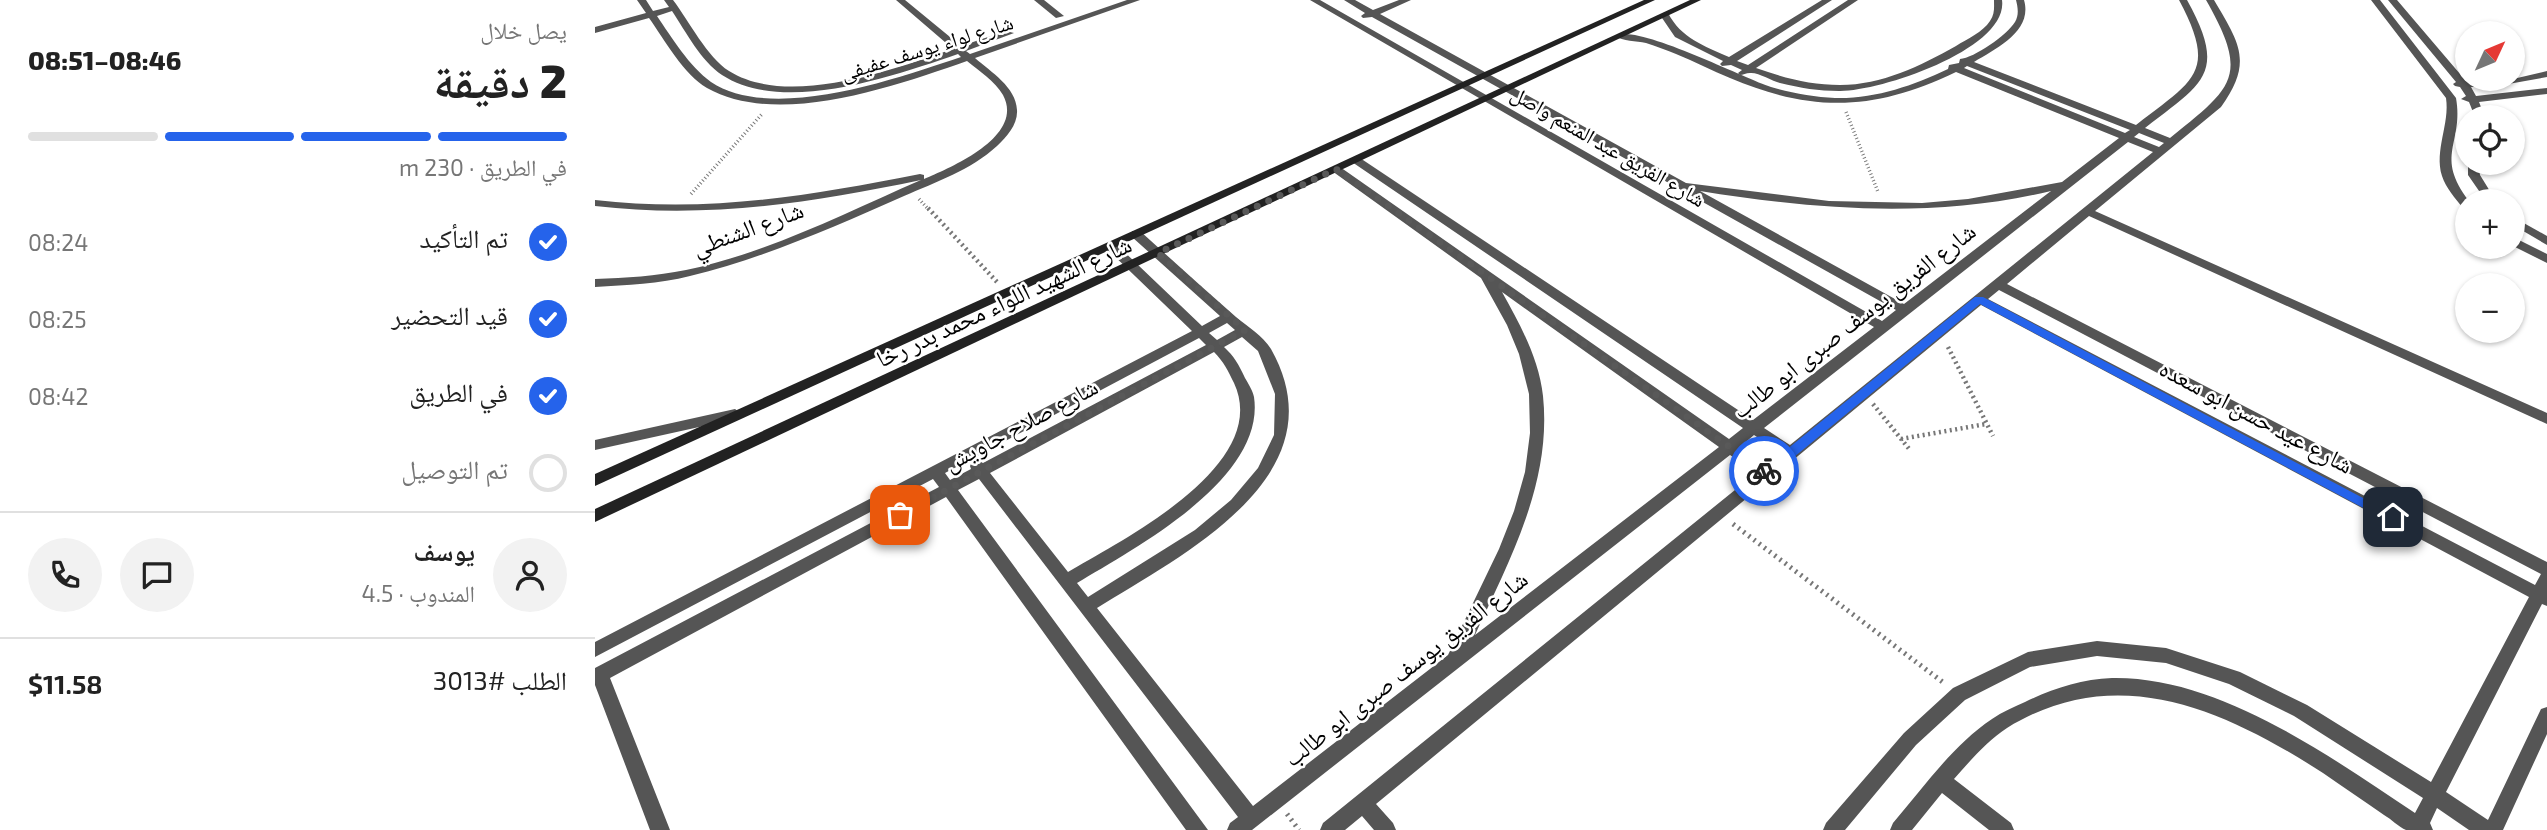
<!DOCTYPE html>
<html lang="ar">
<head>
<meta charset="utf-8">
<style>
	body { margin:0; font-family:"Exo 2","Noto Naskh Arabic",sans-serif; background:#f2f2f2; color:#222; direction:rtl; height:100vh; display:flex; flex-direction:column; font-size:26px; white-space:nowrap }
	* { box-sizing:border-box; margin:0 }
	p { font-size:23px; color:#767676 }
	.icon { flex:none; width:38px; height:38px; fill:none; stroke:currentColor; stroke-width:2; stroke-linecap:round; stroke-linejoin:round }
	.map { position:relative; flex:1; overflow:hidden; direction:ltr }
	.sheet { display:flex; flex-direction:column; background:#fff; width:595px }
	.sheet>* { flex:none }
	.needle { width:46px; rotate:46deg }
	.fabs { position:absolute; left:1860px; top:21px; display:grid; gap:14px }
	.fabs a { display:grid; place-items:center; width:70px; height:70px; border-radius:50%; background:#fff; box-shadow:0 2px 5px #0004; font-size:35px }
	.pin { position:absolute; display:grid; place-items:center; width:60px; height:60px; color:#fff; margin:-30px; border-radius:14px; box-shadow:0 4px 10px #0006 }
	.courier { position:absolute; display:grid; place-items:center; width:70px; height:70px; margin:-35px; border:5px solid #2563eb; border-radius:50%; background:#fff; color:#222; box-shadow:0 2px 9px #0007 }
	.summary em { font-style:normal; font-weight:800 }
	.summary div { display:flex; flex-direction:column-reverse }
	.summary { display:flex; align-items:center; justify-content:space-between; height:119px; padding:0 28px }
	h1 { font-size:46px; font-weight:800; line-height:52px }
	.bar { display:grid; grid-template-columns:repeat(4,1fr); gap:10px 7px; align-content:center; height:84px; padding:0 28px }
	.bar i { height:9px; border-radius:5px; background:#e0e0e0 }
	.bar .on { background:#2563eb }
	.bar p { grid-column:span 4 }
	.line { display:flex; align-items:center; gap:18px; padding:0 28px; border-top:2px solid #e0e0e0 }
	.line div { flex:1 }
	.round { display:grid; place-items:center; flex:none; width:74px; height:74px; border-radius:37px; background:#f2f2f2 }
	ol { padding:0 28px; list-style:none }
	li { display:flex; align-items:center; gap:21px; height:77px }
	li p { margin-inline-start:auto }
	li .icon { padding:7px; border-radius:50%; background:#2563eb; color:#fff; stroke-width:4 }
	li:last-child { color:#767676 }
	li i { width:38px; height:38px; border:4px solid #e0e0e0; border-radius:50% }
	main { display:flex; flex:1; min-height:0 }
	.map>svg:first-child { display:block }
</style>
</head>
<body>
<main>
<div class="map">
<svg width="1952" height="830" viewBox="0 0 1952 830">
	<rect width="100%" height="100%" fill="#fff"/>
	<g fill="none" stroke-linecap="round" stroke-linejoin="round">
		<g stroke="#777" stroke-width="3.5" stroke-dasharray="1 2.5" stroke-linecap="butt">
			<polyline points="1251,112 1283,192"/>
			<polyline points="96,194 167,114"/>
			<polyline points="324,199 334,210"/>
		</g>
		<g stroke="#777" stroke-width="4.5" stroke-dasharray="2 3.5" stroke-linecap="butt">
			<polyline points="333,208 402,282"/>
			<polyline points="1353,347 1398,436"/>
			<polyline points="1278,404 1315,450"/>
			<polyline points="1306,439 1391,424"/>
		</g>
		<g stroke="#777" stroke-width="5" stroke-dasharray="2 4.5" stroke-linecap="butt">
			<polyline points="1138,524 1349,683"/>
			<polyline points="692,814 704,830"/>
		</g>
		<g fill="#555" fill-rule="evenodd">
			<path d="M42,0h9l7,11 16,-4 -5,-7h9c16,21 34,57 56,71 59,37 163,-1 224,-22l-57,-49h9l56,46 45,-15 8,2 -48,18 4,3 157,-54h13l-165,58c16,14 41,29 42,52 1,14 -10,27 -20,36 -26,24 -61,36 -93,50 -70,31 -140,62 -214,80 -31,8 -63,9 -95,11v-8c31,-1 61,-3 91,-9 82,-17 159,-57 235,-90 -110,23 -214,39 -326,26v-6c114,13 213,-4 325,-26l4,1v4c28,-12 101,-43 79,-84 -8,-14 -24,-24 -36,-34 -72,25 -189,67 -260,27 -23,-13 -43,-49 -58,-70l-54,15v-6l51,-14zM77,11c14,21 29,50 50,64 62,40 172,1 236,-21l3,3c-63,21 -188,66 -250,25 -22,-16 -39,-44 -54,-66z"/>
			<polygon points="439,0 449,0 469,16 461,18"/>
			<path d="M715,0h10l562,321 14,-11 -524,-293 -9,1 -2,-2 4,-3 -21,-13h11l18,10 26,-10h12l-31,14 306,169 143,18 93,2 46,-4 94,-17 57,-44 -163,-66c-81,39 -143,41 -226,6 -18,-7 -36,-17 -54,-24 -10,-4 -20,-8 -30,-11 -10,-2 -23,-2 -31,-7 21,-13 128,42 156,51 20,6 43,10 64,11 40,1 77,-12 113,-29l1,-4 10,-2 1,-4c14,-1 47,-24 55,-37 4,-7 3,-14 1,-22h8c9,31 -27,48 -50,62l162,63c58,-45 82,-52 43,-125h8c41,74 16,83 -42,128l25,10c63,-51 80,-61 36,-138h8c26,44 39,62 7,107l-126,104 452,202v11l-458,-208 -82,68 540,278v44l-5,-2 -96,188 42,28 53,-111 6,-2v27l-44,96h-34l-32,-22 -7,15 3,7c-8,0 -20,0 -27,0 -7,-3 -15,-11 -22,-15 -20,-14 -41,-28 -61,-42 -98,-63 -206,-113 -316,-45 -20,13 -37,33 -53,51l57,44 3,7h-25l-47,-37 -30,37h-22l3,-7c31,-36 59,-77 99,-104 10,-7 22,-12 33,-17 27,-13 56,-23 87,-24 107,-2 217,78 303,135l8,-15 -129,-82 -65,-32 -63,-21 -69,-7 -67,11 -65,33 -49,45 -71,85h-22l3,-7 78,-90 49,-45 75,-36 69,-11 69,7 74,24 67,33 124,77 98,-185 -548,-292 -605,499 17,19 3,7h-22l-12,-14 -17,14h-25l3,-7 433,-350 -26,-18 -478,375h-25l3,-7 8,-6 -259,-338 -21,11 250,340h-22l-240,-333 -336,181 60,152h-20l-55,-145v-17l344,-181 -6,-8 -338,178v-15l597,-311 -85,-82v-6h8l87,83 18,-10 -88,-79v-6h8c32,29 64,58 96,86 11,9 27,19 35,32 71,126 -87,205 -174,259l156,198 195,-151 51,-106 15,-38 11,-39 5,-39 -1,-39 -10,-40 -12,-29 -26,-47 -149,-107v-4h8l389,272 14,-11 -391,-266v-4h8l393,262 121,-93zM1372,66l163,64 -5,3 -161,-65zM1544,133l25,10 -5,4 -25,-10zM1533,142l25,10 -363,293 -26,-17zM1105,191c118,19 233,28 351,0l-147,113zM1404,290l542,284 -6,11 -547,-286zM907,292l217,155 -244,188c35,-76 77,-153 68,-239 -4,-37 -23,-72 -41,-104zM632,323l8,7 -18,10 -8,-7zM647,337l16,14 17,43 -1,41 -16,33 -27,32 -36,30 -107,67 -11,-14c58,-35 189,-104 177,-186 -1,-6 -6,-14 -9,-19 -6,-13 -11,-22 -21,-31zM604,338l7,7 -223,118 -6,-3 -5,2 -2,4 1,3 -21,11 -5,-7zM619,352c10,10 14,19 20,31 38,82 -110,156 -166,189l-78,-99zM1159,435l27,18 -15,12 -26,-18z"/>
			<path d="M1227,0h10l-95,61 11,4 100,-65h10l-102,68c28,10 55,17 84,17 42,0 80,-19 116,-39 11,-7 27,-14 34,-25 5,-7 4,-14 4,-21h8c7,49 -123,92 -163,91 -20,0 -39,-3 -59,-8 -8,-2 -22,-11 -30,-10 -4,0 -7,2 -10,2l-2,-2 4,-3 -11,-5 -9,1 -2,-2 3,-3 -48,-24 -15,-22 8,-2c13,25 36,33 61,44z"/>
			<path d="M1776,0h9l76,98c8,46 -22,57 13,103l-2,8 -4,-1c-8,-10 -17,-20 -21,-32 -8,-26 8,-52 4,-78z"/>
			<polygon points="1793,0 1802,0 1871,81 1918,79 1952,71 1952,77 1902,86 1876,87 1881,96 1952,88 1952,94 1884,102 1890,117 1880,117 1874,102 1866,99 1871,96 1865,87 1860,86 1858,84 1861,82"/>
			<polygon points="1873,163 1883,163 1885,175 1901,201 1891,201 1873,175"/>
			<polygon points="1918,217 1952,236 1952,245 1918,225"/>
			<polygon points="1918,237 1952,254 1952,263 1918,246"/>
			<polygon points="140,409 147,414 145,418 0,450 0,440"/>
		</g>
		<g fill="#222" fill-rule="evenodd">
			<polygon points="1049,0 1060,0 0,486 0,474"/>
			<polygon points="1095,0 1106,0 0,522 0,509"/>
		</g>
	</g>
	<polygon fill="#2563eb" points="1380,297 1388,297 1804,517 1798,522 1793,521 1385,304 1176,476 1165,474 1165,468 1170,467"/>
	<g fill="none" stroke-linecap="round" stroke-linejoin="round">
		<polyline stroke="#595959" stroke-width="7" stroke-dasharray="0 12.6" points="305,515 650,330 563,253 741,169 1169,471"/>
	</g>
	<g text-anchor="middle" stroke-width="5" stroke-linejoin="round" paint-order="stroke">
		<g font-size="21" fill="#000" stroke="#fff">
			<text transform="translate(332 48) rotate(-17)" y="7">شارع لواء يوسف عفيفى</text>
			<text transform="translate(1013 147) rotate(30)" y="7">شارع الفريق عبد المنعم واصل</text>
		</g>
		<g font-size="24" fill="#000" stroke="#fff">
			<text transform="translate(153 229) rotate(-20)" y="8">شارع الشنطي</text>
			<text transform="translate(409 302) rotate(-25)" y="8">شارع الشهيد اللواء محمد بدر رخا</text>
			<text transform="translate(1259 321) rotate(-38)" y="8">شارع الفريق يوسف صبرى ابو طالب</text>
			<text transform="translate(1661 417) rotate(28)" y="8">شارع عيد حسن ابو سعده</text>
			<text transform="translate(426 425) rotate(-28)" y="8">شارع صلاح جاويش</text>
			<text transform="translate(811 669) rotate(-38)" y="8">شارع الفريق يوسف صبرى ابو طالب</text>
		</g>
	</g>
</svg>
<div class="fabs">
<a><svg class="needle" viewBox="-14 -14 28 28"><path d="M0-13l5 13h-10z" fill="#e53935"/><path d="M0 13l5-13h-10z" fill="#767676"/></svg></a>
<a><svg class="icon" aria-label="locate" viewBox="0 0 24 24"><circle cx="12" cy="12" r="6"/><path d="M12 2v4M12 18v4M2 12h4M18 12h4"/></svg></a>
<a>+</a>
<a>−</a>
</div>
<div class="pin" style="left:305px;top:515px;background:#ea580c"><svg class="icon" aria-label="bag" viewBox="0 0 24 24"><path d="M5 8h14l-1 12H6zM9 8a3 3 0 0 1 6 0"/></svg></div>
<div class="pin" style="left:1798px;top:517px;background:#1f2937"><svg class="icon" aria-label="home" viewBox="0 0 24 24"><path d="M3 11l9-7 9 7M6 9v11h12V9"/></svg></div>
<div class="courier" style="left:1169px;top:471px"><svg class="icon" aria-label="bike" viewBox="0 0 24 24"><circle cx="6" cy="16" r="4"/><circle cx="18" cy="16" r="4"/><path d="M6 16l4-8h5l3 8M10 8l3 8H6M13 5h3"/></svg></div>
</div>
<section class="sheet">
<div class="summary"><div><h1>2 دقيقة</h1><p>يصل خلال</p></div><em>08:46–08:51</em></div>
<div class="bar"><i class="on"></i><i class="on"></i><i class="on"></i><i></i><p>في الطريق · 230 m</p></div>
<ol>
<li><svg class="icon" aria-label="check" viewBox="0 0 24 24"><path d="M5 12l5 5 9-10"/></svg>تم التأكيد<p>08:24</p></li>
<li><svg class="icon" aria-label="check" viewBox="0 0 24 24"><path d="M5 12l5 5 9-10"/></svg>قيد التحضير<p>08:25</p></li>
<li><svg class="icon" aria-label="check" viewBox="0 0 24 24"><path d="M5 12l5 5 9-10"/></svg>في الطريق<p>08:42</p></li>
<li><i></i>تم التوصيل</li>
</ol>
<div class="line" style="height:126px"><a class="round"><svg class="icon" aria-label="person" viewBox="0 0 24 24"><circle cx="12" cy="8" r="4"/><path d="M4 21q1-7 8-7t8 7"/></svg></a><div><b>يوسف</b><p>المندوب · 4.5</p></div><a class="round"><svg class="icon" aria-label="chat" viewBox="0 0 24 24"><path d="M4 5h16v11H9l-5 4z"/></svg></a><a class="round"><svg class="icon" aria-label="phone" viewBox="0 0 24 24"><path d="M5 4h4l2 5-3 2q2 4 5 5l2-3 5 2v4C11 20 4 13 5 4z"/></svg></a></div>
<div class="line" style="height:91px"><div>الطلب #3013</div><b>$11.58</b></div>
</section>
</main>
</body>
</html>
